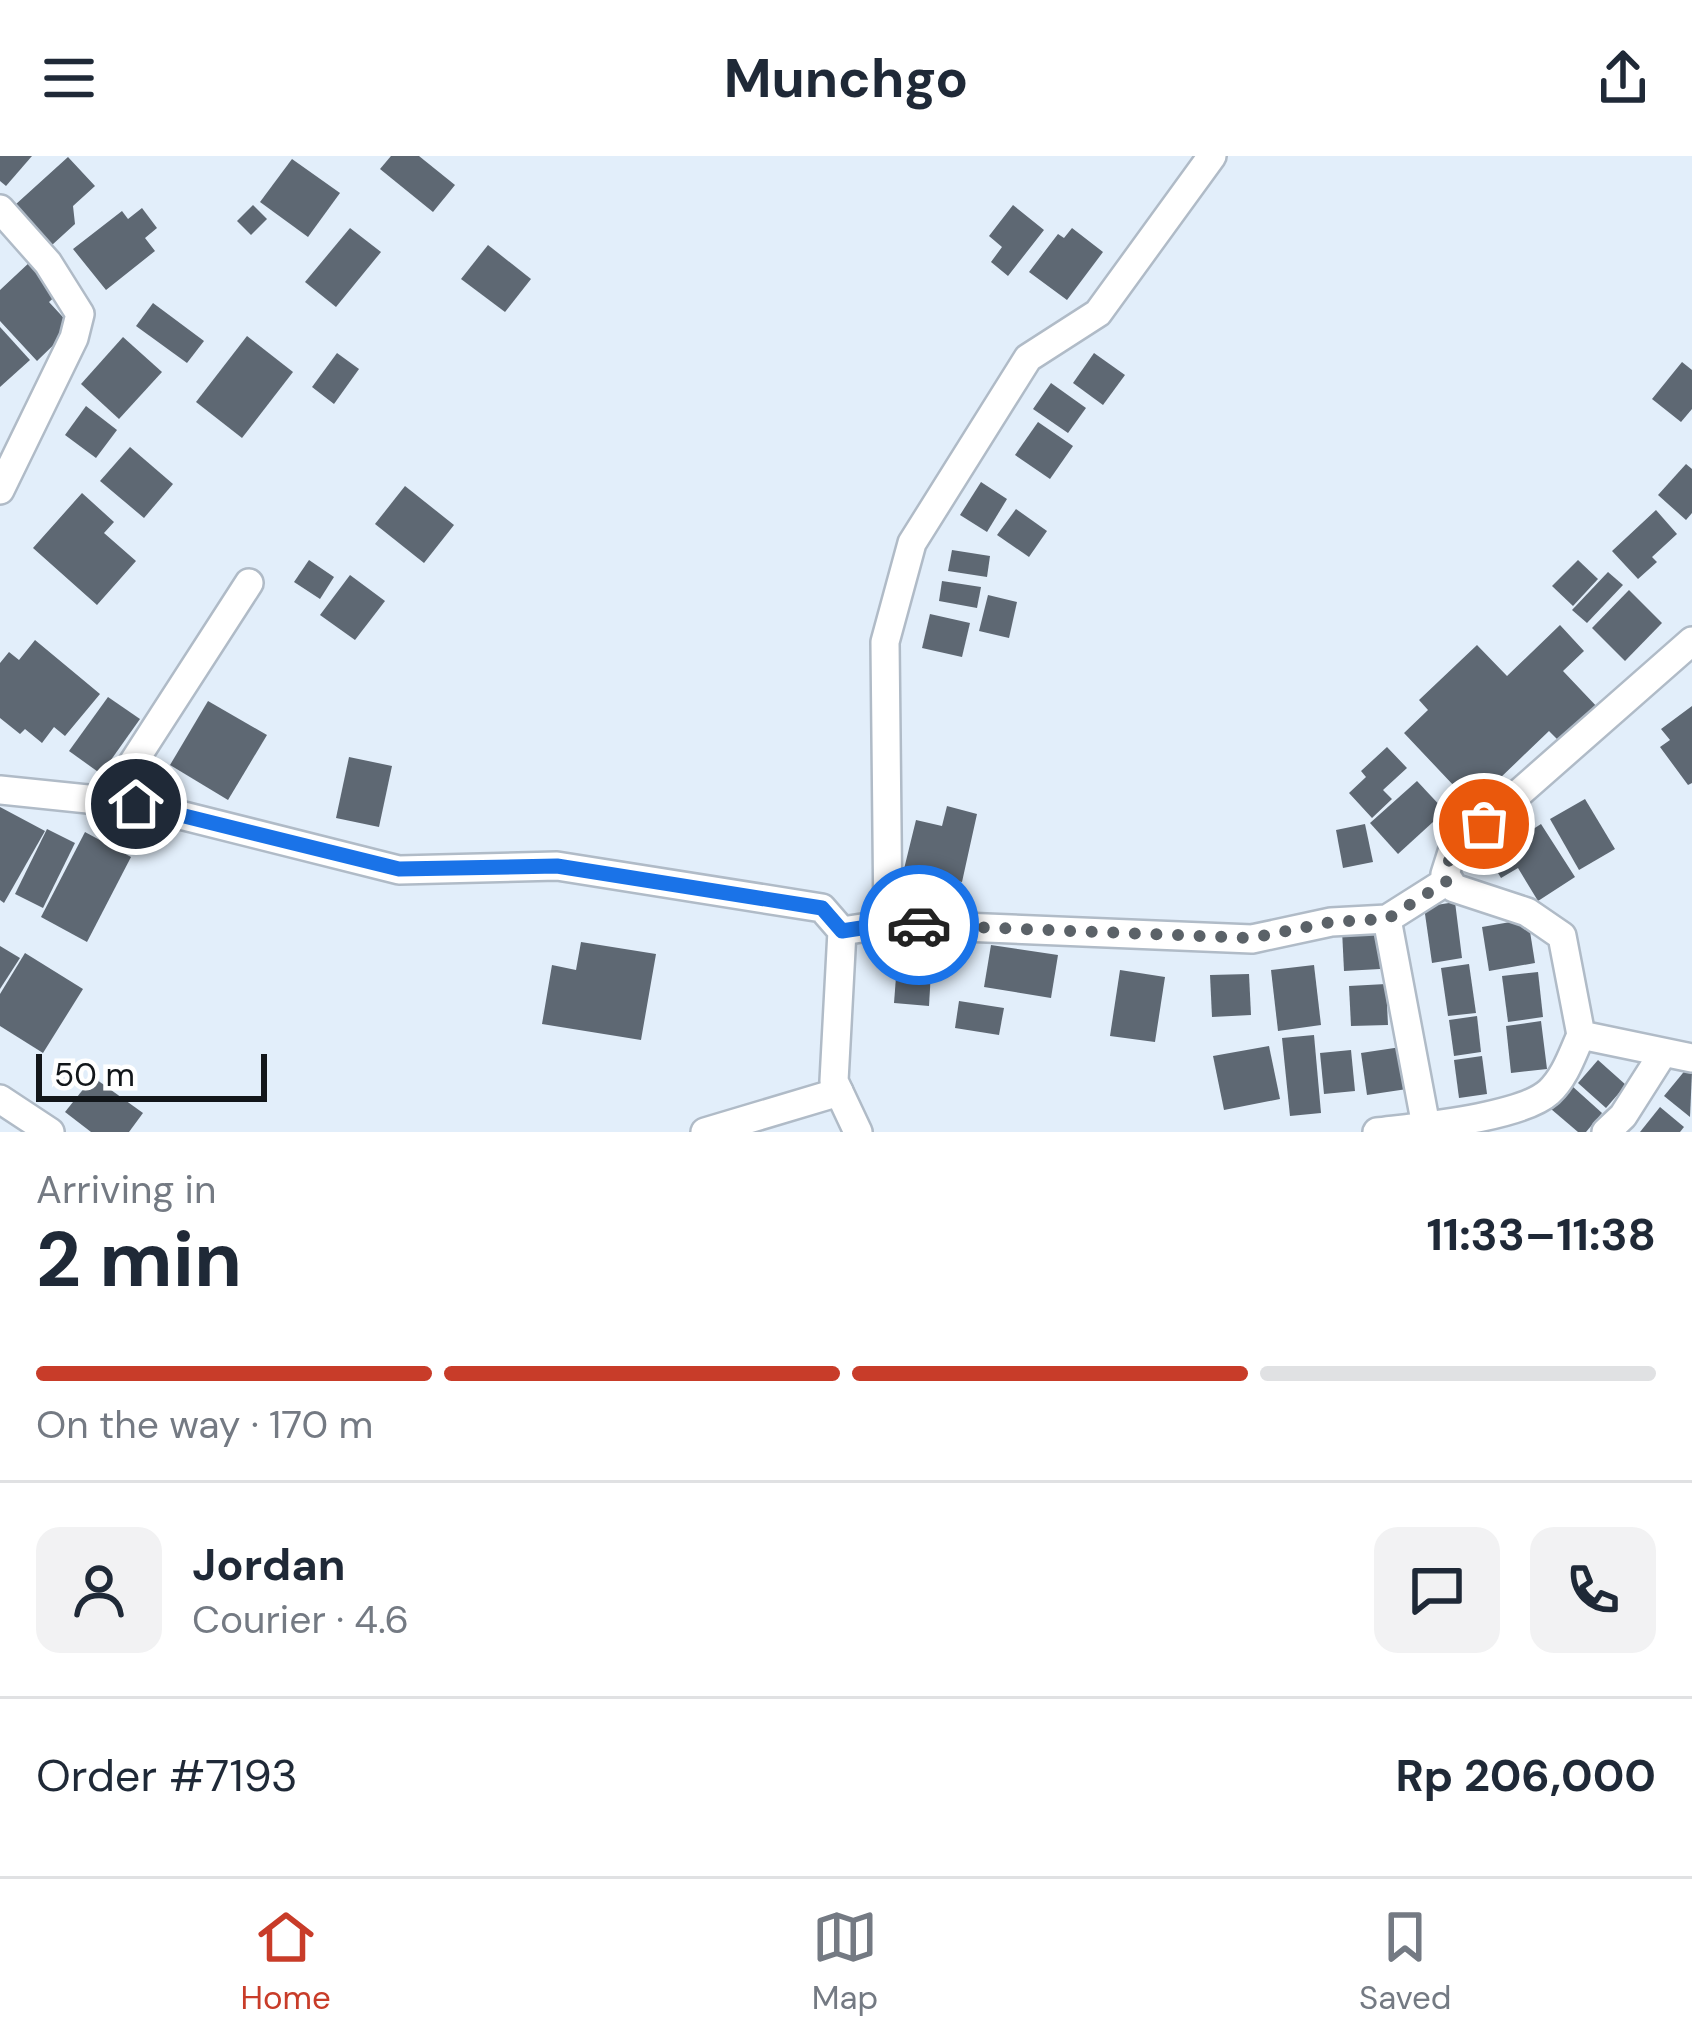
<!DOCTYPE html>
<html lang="en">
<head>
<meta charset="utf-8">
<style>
	body { margin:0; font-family:"DM Sans",sans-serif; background:#f2f2f3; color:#1f2937; height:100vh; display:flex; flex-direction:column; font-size:45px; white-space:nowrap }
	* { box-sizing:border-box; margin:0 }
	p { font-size:39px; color:#747a83 }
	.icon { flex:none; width:66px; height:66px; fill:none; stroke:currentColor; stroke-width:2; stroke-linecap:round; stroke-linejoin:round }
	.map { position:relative; height:976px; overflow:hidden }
	.sheet { display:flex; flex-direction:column; background:#fff; flex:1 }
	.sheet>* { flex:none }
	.scale { position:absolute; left:36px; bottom:30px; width:231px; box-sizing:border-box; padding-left:12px; border:6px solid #12161a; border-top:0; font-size:33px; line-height:42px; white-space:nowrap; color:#12161a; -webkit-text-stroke:9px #fff; paint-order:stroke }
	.pin { position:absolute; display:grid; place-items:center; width:102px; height:102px; color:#fff; margin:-51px; border:6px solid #fff; border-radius:50%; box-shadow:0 3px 12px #0007 }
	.courier { position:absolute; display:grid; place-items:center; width:120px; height:120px; margin:-60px; border:9px solid #1a73e8; border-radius:50%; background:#fff; color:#222; box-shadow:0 3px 15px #0007 }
	.summary em { font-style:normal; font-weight:700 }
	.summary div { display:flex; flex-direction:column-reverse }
	.summary { display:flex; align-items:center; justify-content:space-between; height:204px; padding:0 36px }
	h1 { font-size:78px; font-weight:700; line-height:90px }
	.bar { display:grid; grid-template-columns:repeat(4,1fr); gap:18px 12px; align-content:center; height:144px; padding:0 36px }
	.bar i { height:15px; border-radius:9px; background:#e0e1e3 }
	.bar .selected { background:#c83c29 }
	.bar p { grid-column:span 4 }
	.line { display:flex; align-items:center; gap:30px; padding:0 36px; border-top:3px solid #e0e1e3 }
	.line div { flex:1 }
	.round { display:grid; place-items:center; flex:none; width:126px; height:126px; border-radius:24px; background:#f2f2f3 }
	header { display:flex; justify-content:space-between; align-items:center; height:156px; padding:0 36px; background:#fff; font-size:54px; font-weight:700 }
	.dock { display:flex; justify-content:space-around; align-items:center; height:168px; border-top:3px solid #e0e1e3; background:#fff; font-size:33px; color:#747a83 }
	.dock a { display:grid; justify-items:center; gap:6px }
	.dock .selected { color:#c83c29 }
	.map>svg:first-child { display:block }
</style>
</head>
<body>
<header><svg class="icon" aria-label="menu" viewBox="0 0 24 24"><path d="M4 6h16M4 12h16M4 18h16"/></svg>Munchgo<svg class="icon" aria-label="share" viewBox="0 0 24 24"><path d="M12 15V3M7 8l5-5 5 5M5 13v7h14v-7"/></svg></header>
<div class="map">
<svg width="1692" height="976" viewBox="0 0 1692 976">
	<rect width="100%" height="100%" fill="#e2eefa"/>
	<g fill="#5e6873">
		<polygon points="0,0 32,0 6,30 0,25"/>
		<polygon points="391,0 419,0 455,29 433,56 380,13"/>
		<polygon points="68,1 95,30 73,50 75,68 52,89 15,49"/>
		<polygon points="292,3 340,37 308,81 260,46"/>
		<polygon points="253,49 267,63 251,79 237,65"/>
		<polygon points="1013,49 1044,74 1008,120 991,106 1002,91 989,80"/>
		<polygon points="142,52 157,72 145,82 155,95 106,134 73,93 122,55 128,63"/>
		<polygon points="350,72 381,96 336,151 305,126"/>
		<polygon points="1072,72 1103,96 1067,144 1029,116 1058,78 1064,82"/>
		<polygon points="488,89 531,123 505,156 461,123"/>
		<polygon points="31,105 60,136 49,146 72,171 37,205 0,165 0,134"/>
		<polygon points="153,147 204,185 187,207 136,170"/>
		<polygon points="0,171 30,204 0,231"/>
		<polygon points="247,180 293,216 242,282 196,246"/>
		<polygon points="123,181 162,216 119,263 81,228"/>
		<polygon points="337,197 359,213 334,248 312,231"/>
		<polygon points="1094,197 1125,219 1103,249 1073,227"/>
		<polygon points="1682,206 1692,214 1692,253 1681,266 1652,243"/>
		<polygon points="1051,227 1086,252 1068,277 1033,253"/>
		<polygon points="86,250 117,274 96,302 65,279"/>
		<polygon points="1038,266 1073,290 1050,323 1015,299"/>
		<polygon points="130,291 173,328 144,362 100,325"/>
		<polygon points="1686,308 1692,313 1692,357 1686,364 1658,339"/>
		<polygon points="981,326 1007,343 987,376 960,359"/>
		<polygon points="405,330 454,369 424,407 375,368"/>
		<polygon points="82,337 114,366 104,377 136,405 97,449 33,392"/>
		<polygon points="1016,353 1047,375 1029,401 997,379"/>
		<polygon points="1656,354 1677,378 1652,401 1657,406 1638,423 1612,395"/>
		<polygon points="952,394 990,400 987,421 948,415"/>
		<polygon points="309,404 334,421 320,443 294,426"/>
		<polygon points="1578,404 1598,423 1573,450 1552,430"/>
		<polygon points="1608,416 1623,429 1587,467 1572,454"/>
		<polygon points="350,419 385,445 355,484 320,459"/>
		<polygon points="942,425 981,431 977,452 939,445"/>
		<polygon points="1629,434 1662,467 1625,505 1592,472"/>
		<polygon points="988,439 1017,446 1009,482 979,475"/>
		<polygon points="930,458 970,467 962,501 922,492"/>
		<polygon points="1560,469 1584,495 1563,515 1600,554 1563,589 1549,575 1472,649 1404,577 1428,554 1419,544 1477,489 1507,520"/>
		<polygon points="35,484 100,538 65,580 54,571 42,587 25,573 20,578 0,562 0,507 9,496 19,504"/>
		<polygon points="108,541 140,563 101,618 69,595"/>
		<polygon points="208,545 267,579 228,644 170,609"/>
		<polygon points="1692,550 1692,627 1688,629 1660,591 1670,584 1661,573"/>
		<polygon points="1387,591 1407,612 1383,634 1392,643 1372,662 1349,637 1366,621 1361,615"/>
		<polygon points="349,601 392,610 379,671 336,662"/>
		<polygon points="1417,625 1445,655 1398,698 1370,667"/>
		<polygon points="1585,643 1615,693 1579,714 1550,663"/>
		<polygon points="947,650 977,658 962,726 904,713 916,664 942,670"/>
		<polygon points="0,651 45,675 4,747 0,744"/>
		<polygon points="1365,668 1373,706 1343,712 1336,674"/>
		<polygon points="1541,668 1575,721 1538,745 1518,712 1501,722 1489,702"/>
		<polygon points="47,673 75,687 43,752 15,738"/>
		<polygon points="85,676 131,701 87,786 41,761"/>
		<polygon points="1455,746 1462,802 1432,807 1424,751"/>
		<polygon points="1528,763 1535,807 1489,815 1482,771"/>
		<polygon points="1378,772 1380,813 1344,815 1342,774"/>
		<polygon points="581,786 656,798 641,884 542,868 552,809 576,814"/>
		<polygon points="991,789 1058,799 1051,842 984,831"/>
		<polygon points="0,790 20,802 0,833"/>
		<polygon points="898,795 932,798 929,850 894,847"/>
		<polygon points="25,797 83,833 43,897 0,870 0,838"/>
		<polygon points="1469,808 1476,857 1448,860 1441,812"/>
		<polygon points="1314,809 1321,869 1278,875 1271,814"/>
		<polygon points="1120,814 1165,821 1155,886 1110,880"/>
		<polygon points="1538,816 1543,861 1508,866 1502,820"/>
		<polygon points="1249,818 1251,859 1212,861 1210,819"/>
		<polygon points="1386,828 1388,869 1351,870 1349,830"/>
		<polygon points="959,845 1004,852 999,879 955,872"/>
		<polygon points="1477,860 1481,896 1454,900 1449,864"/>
		<polygon points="1541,865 1547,913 1511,917 1506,870"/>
		<polygon points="1314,879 1321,957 1290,960 1282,882"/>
		<polygon points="1269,890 1280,943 1224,954 1213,900"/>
		<polygon points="1401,891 1407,933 1367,939 1361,897"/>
		<polygon points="1351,894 1355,935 1324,938 1320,897"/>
		<polygon points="1482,900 1487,938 1459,942 1454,904"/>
		<polygon points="1598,904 1626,929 1606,952 1578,927"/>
		<polygon points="1687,912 1692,916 1690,961 1664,940"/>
		<polygon points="93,921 143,957 129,976 91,976 65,956"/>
		<polygon points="1572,930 1602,957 1586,976 1578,976 1551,953"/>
		<polygon points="1660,951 1684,971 1680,976 1640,976"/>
	</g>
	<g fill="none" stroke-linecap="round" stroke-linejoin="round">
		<g stroke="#b0bbc7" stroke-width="32">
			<g id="street">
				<polyline points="0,53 48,107 80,158 74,182 0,334"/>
				<polyline points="1692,485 1452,696 1445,718 1454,732 1527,756 1562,780 1581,879 1692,902"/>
				<polyline points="0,634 136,648 399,714 557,710 822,752 842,775 834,925 858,976"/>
				<polyline points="109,644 249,427"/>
				<polyline points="1387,763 1426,970"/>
				<polyline points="888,768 885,486 912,387 1028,202 1098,157 1212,0"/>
				<polyline points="842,775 888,768 1252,783 1331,766 1387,763 1447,725"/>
				<polyline points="0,943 50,976"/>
				<polyline points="705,976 839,936"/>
				<path d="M1377,976c40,-5 143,-14 172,-40 16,-15 23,-37 32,-57"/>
				<polyline points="1606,976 1623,960 1663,897"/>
			</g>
		</g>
		<use href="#street" stroke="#fff" stroke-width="27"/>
	</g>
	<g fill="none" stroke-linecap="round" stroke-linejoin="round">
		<path stroke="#5b6268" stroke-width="12" stroke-dasharray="0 21.6" d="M919,769l333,13 79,-16 56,-3 60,-38c-4,-28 17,-40 37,-57"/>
		<polyline stroke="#1a73e8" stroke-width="15" points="136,648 399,713 557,710 822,752 842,775 887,768 919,769"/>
	</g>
</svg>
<div class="scale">50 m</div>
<div class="pin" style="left:1484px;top:668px;background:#ea580c"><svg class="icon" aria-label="bag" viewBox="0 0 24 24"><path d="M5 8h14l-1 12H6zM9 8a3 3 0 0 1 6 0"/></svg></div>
<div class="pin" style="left:136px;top:648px;background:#1f2937"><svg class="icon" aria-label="home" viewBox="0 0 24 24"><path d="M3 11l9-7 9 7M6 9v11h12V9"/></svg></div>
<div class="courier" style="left:919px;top:769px"><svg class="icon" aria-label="car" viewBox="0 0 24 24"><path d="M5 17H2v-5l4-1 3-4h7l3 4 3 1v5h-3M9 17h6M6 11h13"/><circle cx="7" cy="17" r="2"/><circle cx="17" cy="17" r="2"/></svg></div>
</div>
<section class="sheet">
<div class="summary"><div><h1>2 min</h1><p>Arriving in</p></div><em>11:33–11:38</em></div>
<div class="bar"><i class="selected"></i><i class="selected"></i><i class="selected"></i><i></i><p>On the way · 170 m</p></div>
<div class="line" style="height:216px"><a class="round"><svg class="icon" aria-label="person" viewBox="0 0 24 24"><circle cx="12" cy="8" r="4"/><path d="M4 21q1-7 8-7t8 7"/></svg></a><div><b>Jordan</b><p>Courier · 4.6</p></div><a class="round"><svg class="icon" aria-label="chat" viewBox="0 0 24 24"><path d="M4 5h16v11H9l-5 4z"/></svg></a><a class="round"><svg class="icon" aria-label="phone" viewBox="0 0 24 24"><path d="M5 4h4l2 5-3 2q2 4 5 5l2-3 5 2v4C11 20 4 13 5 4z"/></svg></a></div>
<div class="line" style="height:156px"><div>Order #7193</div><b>Rp 206,000</b></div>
</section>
<nav class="dock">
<a class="selected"><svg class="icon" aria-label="home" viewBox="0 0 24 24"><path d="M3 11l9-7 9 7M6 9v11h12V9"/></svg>Home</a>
<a><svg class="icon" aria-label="map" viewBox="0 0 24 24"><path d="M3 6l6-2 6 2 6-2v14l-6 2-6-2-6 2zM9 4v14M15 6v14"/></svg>Map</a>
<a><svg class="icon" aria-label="saved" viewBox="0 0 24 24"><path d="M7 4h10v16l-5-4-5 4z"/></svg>Saved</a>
</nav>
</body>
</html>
